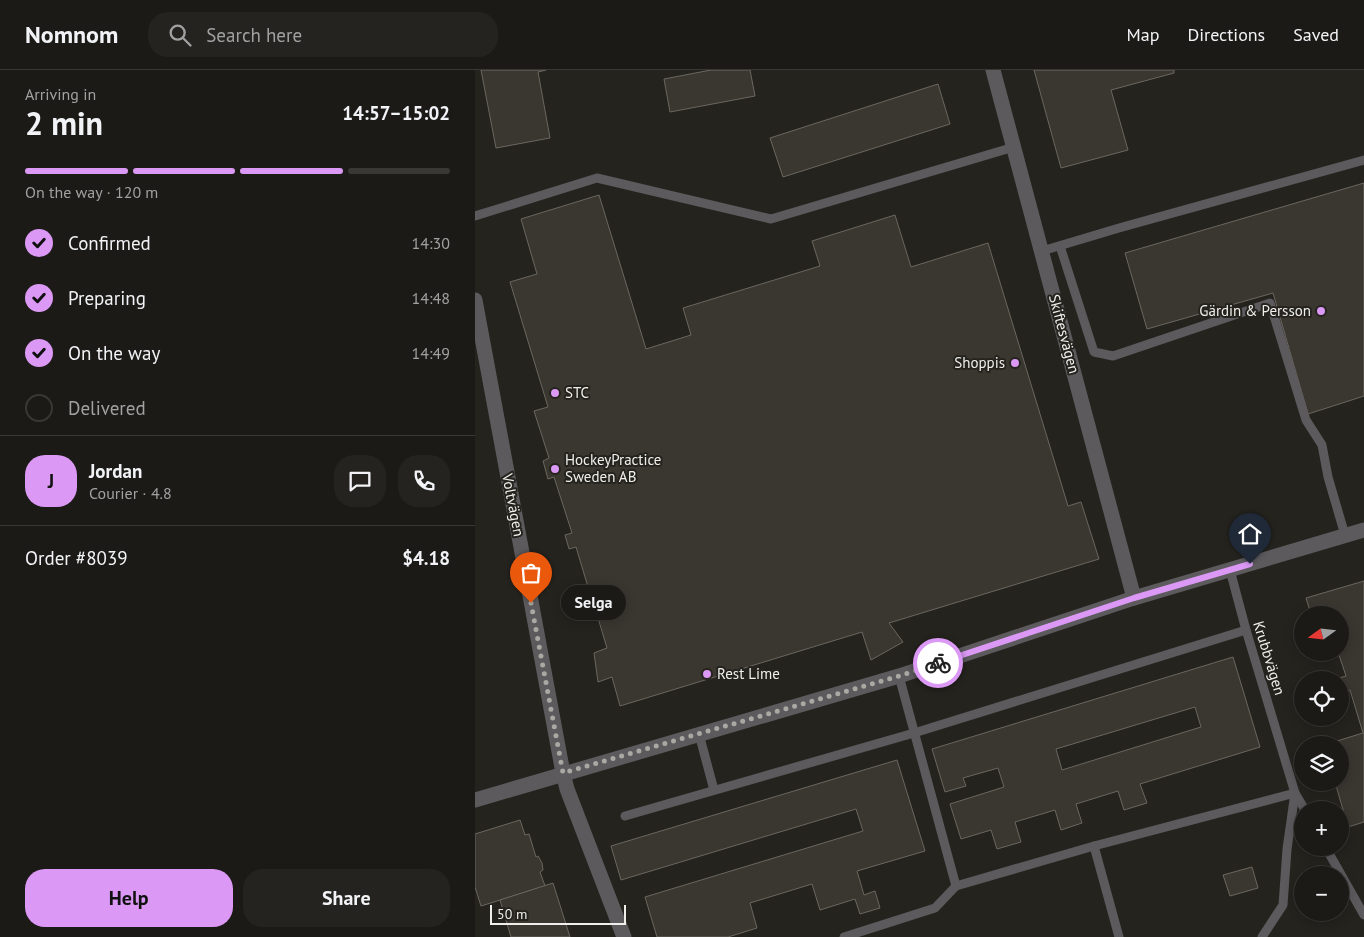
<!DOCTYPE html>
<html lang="en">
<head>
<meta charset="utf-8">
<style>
	body { margin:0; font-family:"PT Sans",sans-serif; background:#25231f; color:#f1f3f6; height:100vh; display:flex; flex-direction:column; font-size:19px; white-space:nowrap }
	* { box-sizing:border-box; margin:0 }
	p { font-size:16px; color:#a0a1a1 }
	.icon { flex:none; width:28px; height:28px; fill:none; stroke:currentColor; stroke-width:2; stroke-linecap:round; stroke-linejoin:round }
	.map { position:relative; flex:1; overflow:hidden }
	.panel { display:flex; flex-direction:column; background:#1c1a16; width:475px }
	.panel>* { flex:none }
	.needle { width:32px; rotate:255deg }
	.tools { position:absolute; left:819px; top:536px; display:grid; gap:10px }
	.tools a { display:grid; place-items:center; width:55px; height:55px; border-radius:50%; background:#1c1a16; box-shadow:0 2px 12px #0003,0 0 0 1px #3a3835; font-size:25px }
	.scale { position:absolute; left:15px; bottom:12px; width:136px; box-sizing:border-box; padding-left:5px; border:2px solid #f0efeb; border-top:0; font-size:14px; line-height:18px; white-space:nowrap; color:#f0efeb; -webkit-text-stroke:4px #25231e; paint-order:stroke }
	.pin { position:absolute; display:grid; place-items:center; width:42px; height:42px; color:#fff; margin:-51px -21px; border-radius:50% 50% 50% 0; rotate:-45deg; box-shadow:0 0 5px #0007 }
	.pin .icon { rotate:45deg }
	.courier { position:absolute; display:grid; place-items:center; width:50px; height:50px; margin:-25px; border:4px solid #db99f5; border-radius:50%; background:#fff; color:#222; box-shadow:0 1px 6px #0007 }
	.bubble { position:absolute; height:35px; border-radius:18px; background:#1c1a16; box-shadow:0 2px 12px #0003,0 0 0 1px #3a3835; font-size:16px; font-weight:700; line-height:35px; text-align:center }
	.summary em { font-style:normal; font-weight:700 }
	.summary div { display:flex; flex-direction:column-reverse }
	.summary { display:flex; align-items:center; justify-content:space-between; height:85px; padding:0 25px }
	h1 { font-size:32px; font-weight:700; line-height:38px }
	.bar { display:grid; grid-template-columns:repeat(4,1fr); gap:8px 5px; align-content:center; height:60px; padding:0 25px }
	.bar i { height:6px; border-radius:4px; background:#3a3835 }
	.bar .selected { background:#db99f5 }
	.bar p { grid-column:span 4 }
	.line { display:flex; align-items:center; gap:12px; padding:0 25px; border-top:1px solid #3a3835 }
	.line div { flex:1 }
	.round { display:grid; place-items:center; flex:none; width:52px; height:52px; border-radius:20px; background:#25231f }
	ol { padding:0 25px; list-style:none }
	li { display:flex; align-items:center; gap:15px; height:55px }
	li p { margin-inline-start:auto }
	li .icon { padding:5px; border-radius:50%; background:#db99f5; color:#111; stroke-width:4 }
	li:last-child { color:#a0a1a1 }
	li i { width:28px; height:28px; border:2px solid #3a3835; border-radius:50% }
	.cta { display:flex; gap:10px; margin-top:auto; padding:10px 25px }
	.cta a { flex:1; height:58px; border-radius:20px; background:#db99f5; color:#111; font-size:20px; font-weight:700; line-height:58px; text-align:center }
	.cta a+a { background:#25231f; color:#f1f3f6 }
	header { display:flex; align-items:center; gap:30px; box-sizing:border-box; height:70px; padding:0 25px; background:#1c1a16; border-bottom:1px solid #3a3835 }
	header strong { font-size:24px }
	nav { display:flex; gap:28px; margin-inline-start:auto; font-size:18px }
	.search { width:350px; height:45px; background:#25231f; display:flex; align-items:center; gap:12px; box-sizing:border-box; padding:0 18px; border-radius:20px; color:#a0a1a1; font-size:19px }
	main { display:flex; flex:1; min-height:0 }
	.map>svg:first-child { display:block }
</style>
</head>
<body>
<header>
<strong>Nomnom</strong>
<div class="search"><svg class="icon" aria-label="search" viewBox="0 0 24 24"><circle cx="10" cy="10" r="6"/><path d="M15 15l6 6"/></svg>Search here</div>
<nav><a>Map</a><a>Directions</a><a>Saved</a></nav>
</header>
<main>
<section class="panel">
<div class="summary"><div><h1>2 min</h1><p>Arriving in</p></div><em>14:57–15:02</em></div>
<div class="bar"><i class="selected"></i><i class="selected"></i><i class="selected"></i><i></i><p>On the way · 120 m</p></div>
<ol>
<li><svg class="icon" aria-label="check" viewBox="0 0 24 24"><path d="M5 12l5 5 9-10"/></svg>Confirmed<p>14:30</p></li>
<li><svg class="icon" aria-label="check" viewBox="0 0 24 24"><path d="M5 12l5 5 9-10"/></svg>Preparing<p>14:48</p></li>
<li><svg class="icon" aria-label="check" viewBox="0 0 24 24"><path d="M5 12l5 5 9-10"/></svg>On the way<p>14:49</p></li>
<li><i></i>Delivered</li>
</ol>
<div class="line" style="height:90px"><b class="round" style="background:#db99f5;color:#111">J</b><div><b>Jordan</b><p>Courier · 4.8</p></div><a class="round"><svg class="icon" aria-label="chat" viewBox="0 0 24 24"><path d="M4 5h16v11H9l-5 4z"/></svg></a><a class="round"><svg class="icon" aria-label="phone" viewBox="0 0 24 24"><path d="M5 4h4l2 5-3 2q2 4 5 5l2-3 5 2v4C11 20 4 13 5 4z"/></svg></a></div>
<div class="line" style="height:65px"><div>Order #8039</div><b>$4.18</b></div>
<div class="cta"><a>Help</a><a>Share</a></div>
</section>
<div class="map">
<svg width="889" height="867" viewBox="0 0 889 867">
	<rect width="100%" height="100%" fill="#25231e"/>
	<g fill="#3a3731" stroke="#6a6760" fill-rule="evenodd">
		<polygon points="6,0 71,0 63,2 75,68 21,78"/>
		<polygon points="236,0 275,0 280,26 195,42 189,9"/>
		<polygon points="559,0 699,0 699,3 636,20 653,80 586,98"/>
		<polygon points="463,14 475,54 308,107 295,68"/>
		<polygon points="889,113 889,326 833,344 798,223 672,259 650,183"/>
		<polygon points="124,125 171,279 216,265 208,238 345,196 337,171 420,145 436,197 513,173 593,436 606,432 624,489 414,553 428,572 396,590 387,562 145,636 137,607 123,612 119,583 132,578 120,538 111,537 106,524 113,517 101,477 94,479 90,465 97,463 79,407 73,409 68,391 74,388 59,341 73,337 35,212 62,204 46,149"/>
		<polygon points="889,511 889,752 873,757 860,712 865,712 865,675 849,675 888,663 875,620 865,623 865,610 857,610 871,606 863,582 865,582 865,545 852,545 849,537 835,541 831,528"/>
		<path d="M758,587l27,90 -120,37 7,19 -23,7 -6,-19 -42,13 6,19 -21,7 -6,-20 -40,12 6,20 -24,7 -6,-19 -30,9 -11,-35 54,-17 -6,-19 -35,10 3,8 -21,6 -13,-43zM720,637l6,20 -139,43 -6,-21z"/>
		<polygon points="422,690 450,781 382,801 389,825 400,821 405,838 385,844 380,829 345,840 337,814 275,833 282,858 253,867 182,867 170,827 388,761 381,739 146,810 136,776"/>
		<polygon points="45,750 50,765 54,764 61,787 63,786 67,793 68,800 65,802 70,816 6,836 0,817 0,764"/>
		<polygon points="777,797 783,818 755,826 748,805"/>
		<polygon points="78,813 95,867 36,867 25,830"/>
	</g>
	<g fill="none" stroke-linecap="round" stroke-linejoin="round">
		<g stroke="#5c5a5d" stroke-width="9">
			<polyline points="0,146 122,108 296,149 539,77"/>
			<polyline points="585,176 619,282 638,286 795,233 831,350 847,375 853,407 870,465"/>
			<polyline points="567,181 644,158 889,90"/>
			<polyline points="755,500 771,560 820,723 830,740"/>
			<polyline points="424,606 481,816 619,776 820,723 812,779 808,835 787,867"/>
			<polyline points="224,664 239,720"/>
			<polyline points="150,746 439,663 771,560"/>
			<polyline points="619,776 644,867"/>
			<polyline points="851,778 889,845"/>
			<polyline points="369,867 460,838 481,816"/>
		</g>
		<g stroke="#5c5a5d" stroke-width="15">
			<polyline points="518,0 659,528"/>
			<polyline points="0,230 88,703 92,719 149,867"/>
			<polyline points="0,730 424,606 659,528 889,460"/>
		</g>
	</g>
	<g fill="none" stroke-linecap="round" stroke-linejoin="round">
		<polyline stroke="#a9a8a3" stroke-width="5" stroke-dasharray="0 9" points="56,533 88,703 424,606 463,593"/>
		<polyline stroke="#db99f5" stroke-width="6" points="463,593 659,528 775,494"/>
	</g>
	<g fill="#db99f5" stroke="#25231e" stroke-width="2">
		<circle cx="846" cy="241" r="5"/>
		<circle cx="540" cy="293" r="5"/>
		<circle cx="80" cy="323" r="5"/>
		<circle cx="80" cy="399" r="5"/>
		<circle cx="232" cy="604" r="5"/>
	</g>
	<g text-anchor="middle" stroke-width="4" stroke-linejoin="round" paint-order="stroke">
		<g font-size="15" fill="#f0efeb" stroke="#25231e" text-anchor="start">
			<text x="836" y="246" text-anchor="end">Gärdin &amp; Persson</text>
			<text x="530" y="298" text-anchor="end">Shoppis</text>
			<text x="90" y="328">STC</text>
			<text x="90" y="395">HockeyPractice<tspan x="90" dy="17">Sweden AB</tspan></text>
			<text x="242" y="609">Rest Lime</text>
		</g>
		<g font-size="15" fill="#f0efeb" stroke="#25231e">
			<text transform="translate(589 264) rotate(75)" y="5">Skiftesvägen</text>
			<text transform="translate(38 435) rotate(79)" y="5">Voltvägen</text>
			<text transform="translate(794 588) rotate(73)" y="5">Krubbvägen</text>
		</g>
	</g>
</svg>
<div class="tools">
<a><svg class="needle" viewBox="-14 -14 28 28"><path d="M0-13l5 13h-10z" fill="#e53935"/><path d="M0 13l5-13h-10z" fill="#a0a1a1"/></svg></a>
<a><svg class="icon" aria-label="locate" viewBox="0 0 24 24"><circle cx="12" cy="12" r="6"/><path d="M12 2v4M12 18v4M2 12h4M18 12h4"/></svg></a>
<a><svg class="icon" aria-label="layers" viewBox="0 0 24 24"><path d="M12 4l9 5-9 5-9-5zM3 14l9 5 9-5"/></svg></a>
<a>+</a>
<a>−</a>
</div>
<div class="scale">50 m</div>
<div class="pin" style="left:56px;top:533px;background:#ea580c"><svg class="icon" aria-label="bag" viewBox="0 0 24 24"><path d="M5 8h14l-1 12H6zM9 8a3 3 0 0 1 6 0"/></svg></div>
<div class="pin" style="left:775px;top:494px;background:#1f2937"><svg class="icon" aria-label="home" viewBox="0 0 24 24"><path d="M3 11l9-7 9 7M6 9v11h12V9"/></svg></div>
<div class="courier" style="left:463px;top:593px"><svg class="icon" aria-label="bike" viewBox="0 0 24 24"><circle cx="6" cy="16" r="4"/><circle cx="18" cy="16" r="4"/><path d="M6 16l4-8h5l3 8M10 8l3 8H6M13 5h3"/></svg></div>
<div class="bubble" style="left:86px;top:515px;width:65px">Selga</div>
</div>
</main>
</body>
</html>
